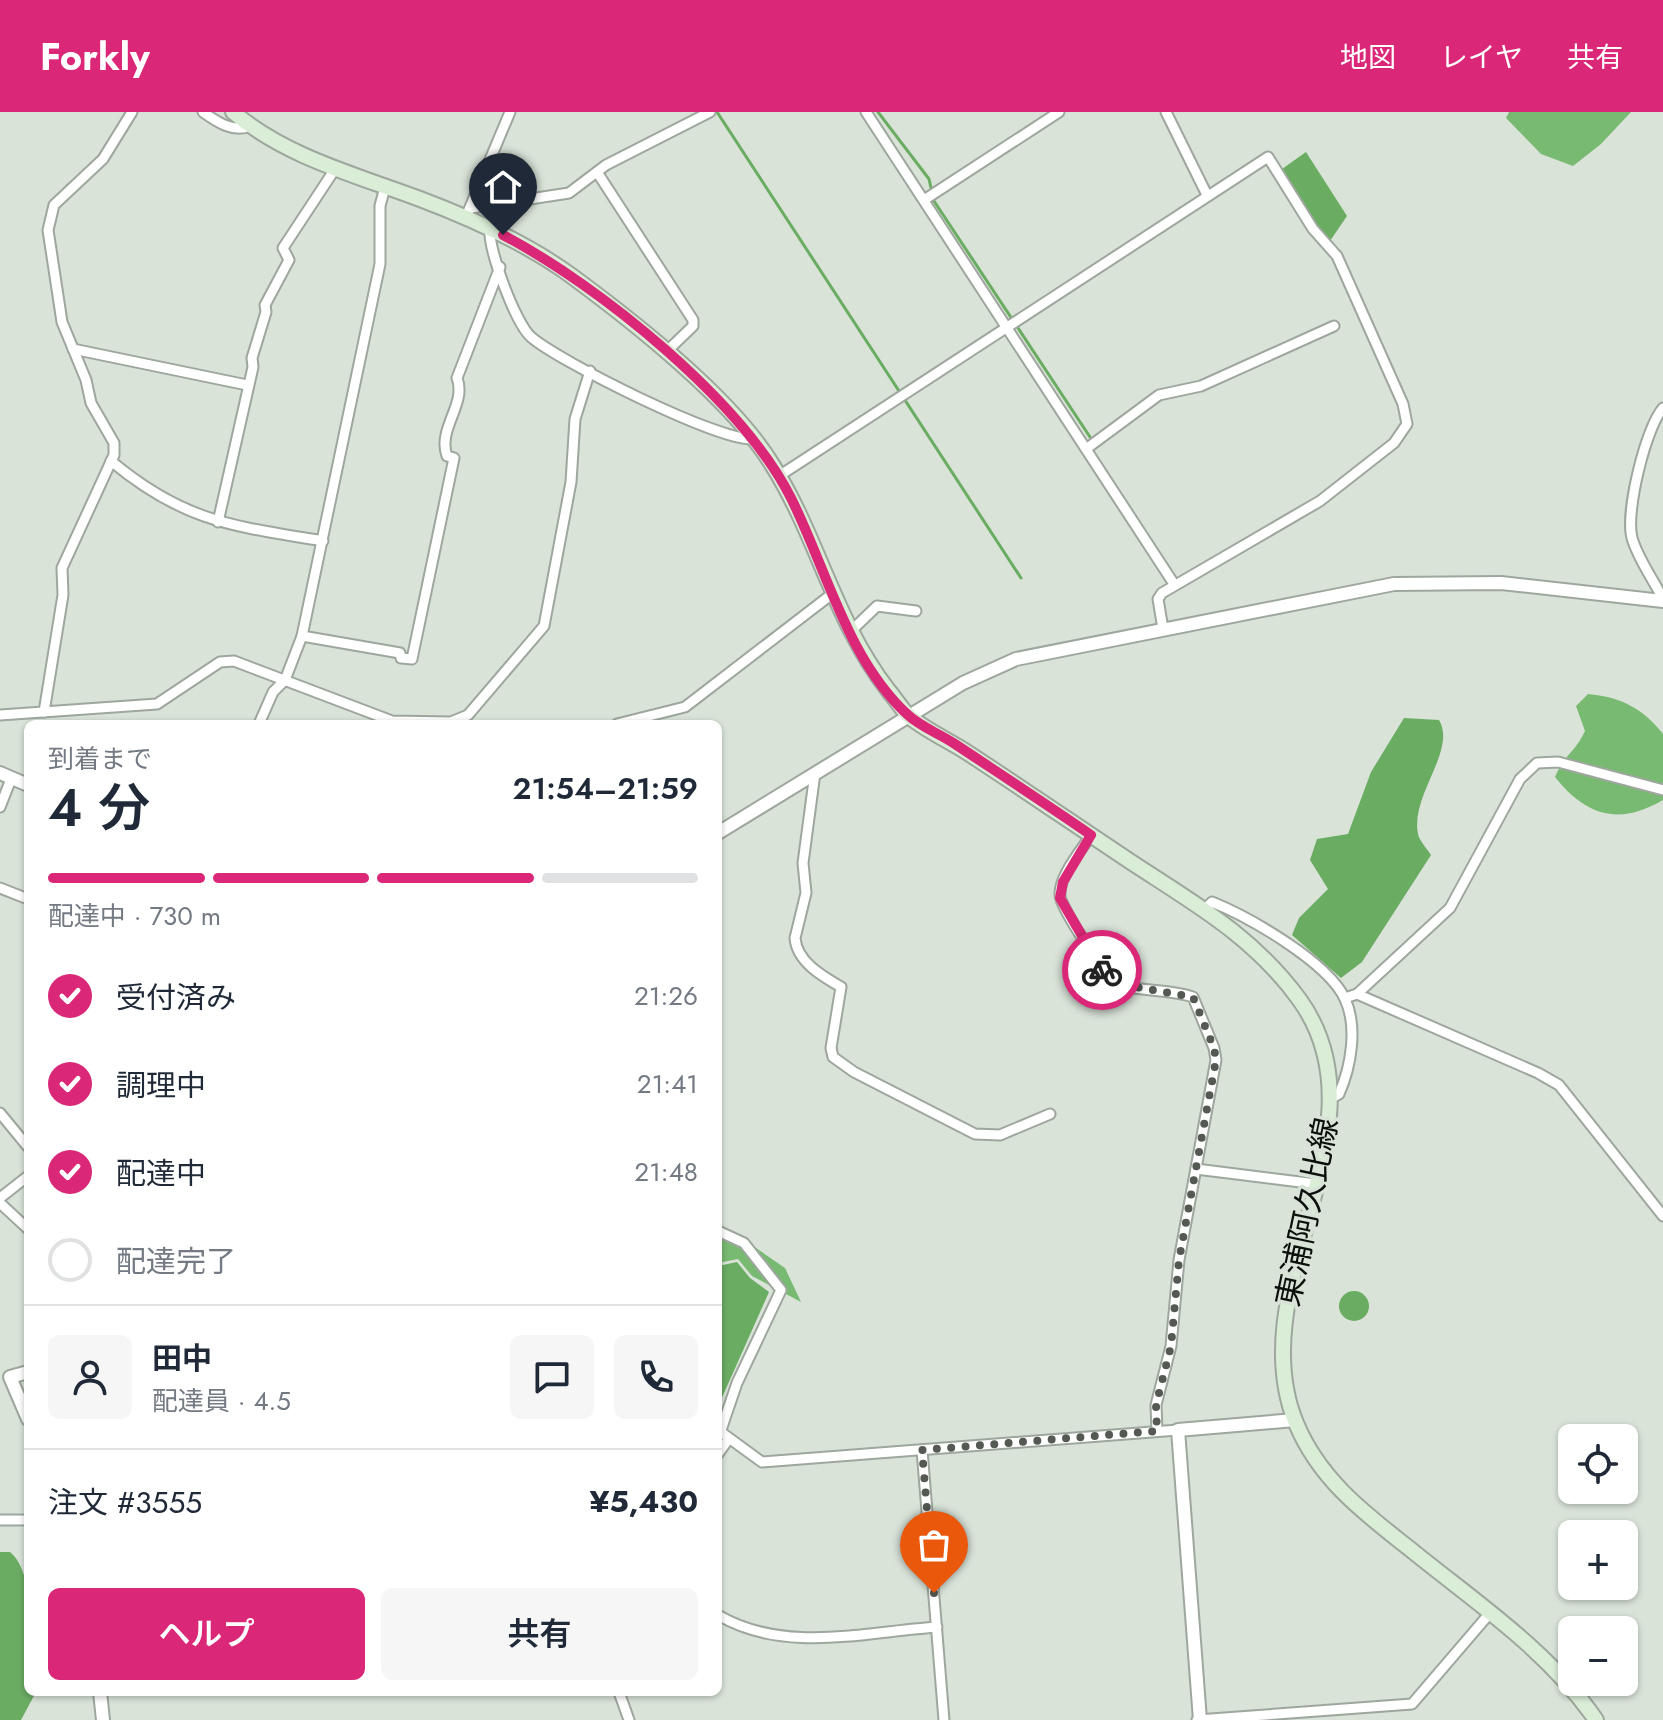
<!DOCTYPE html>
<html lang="ja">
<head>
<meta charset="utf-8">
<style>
	body { margin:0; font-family:Jost,"Noto Sans JP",sans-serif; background:#f6f6f7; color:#1f2937; height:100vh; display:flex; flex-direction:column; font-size:30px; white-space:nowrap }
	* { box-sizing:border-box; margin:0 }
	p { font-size:26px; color:#747a83 }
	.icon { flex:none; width:44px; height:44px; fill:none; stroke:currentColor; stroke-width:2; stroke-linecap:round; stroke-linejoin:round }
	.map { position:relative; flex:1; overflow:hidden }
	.side { position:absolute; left:24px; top:608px; width:698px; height:976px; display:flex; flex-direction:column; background:#fff; border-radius:12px; box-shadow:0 2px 6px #0004 }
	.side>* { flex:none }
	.fabs { position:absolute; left:1558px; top:1312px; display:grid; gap:16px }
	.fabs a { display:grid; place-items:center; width:80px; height:80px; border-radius:12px; background:#fff; box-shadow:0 2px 6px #0004; font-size:40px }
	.pin { position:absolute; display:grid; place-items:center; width:68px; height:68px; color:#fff; margin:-82px -34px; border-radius:50% 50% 50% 0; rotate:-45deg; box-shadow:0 0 8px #0007 }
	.pin .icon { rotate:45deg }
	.courier { position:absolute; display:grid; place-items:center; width:80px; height:80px; margin:-40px; border:6px solid #db2777; border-radius:50%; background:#fff; color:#222; box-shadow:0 2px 10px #0007 }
	.headline em { font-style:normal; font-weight:600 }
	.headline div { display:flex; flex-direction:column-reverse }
	.headline { display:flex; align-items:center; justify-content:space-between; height:136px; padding:0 24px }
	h1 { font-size:52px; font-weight:600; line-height:60px }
	.bar { display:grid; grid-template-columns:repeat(4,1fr); gap:12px 8px; align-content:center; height:96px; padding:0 24px }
	.bar i { height:10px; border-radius:6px; background:#e0e1e3 }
	.bar .current { background:#db2777 }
	.bar p { grid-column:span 4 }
	.line { display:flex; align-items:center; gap:20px; padding:0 24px; border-top:2px solid #e0e1e3 }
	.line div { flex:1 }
	.round { display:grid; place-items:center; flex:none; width:84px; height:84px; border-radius:12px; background:#f6f6f7 }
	ol { padding:0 24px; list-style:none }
	li { display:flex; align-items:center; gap:24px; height:88px }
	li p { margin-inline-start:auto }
	li .icon { padding:8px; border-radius:50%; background:#db2777; color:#fff; stroke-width:4 }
	li:last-child { color:#747a83 }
	li i { width:44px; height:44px; border:4px solid #e0e1e3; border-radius:50% }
	.primary-button { display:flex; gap:16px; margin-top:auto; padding:16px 24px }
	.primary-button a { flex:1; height:92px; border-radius:12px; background:#db2777; color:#fff; font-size:32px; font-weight:600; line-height:92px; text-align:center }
	.primary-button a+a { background:#f6f6f7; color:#1f2937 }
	header { display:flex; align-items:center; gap:48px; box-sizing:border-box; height:112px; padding:0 40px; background:#db2777; color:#fff }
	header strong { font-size:38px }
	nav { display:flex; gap:44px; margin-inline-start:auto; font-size:28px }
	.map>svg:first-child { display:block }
</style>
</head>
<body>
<header>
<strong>Forkly</strong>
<nav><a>地図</a><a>レイヤ</a><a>共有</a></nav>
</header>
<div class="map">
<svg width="1663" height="1608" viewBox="0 0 1663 1608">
	<rect width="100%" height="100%" fill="#d9e3d8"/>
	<g fill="#78ba71">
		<polygon points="1509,0 1631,0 1601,32 1573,54 1541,42 1506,6"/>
		<path d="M1588,582c32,3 55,14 75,40v66c-44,26 -77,16 -108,-23 10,-23 21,-26 30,-46l-9,-25z"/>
		<polygon points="718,1125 753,1134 785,1156 801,1190 752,1164 738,1147 718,1151"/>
	</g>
	<g fill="#6bac63">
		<polygon points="1306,40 1347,104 1330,129 1319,119 1282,57"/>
		<path d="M1404,606l35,2c18,31 -29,75 -21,114 1,6 9,15 13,21l-69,107 -21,16 -49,-43 7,-17 29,-29 -18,-29 7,-21 31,-5 23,-62z"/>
		<polygon points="737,1150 750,1166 769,1180 720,1290 718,1154"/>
		<circle cx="1354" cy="1194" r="15"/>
		<path d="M0,1440h10c29,24 18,103 18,140h8l-15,28h-21z"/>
	</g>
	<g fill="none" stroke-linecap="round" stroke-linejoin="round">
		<g stroke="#6bac63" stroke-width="3">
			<polyline points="717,0 1021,466"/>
			<polyline points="878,0 929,67 934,89 1090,325"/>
		</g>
		<g stroke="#9ea79d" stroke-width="13">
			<g id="minor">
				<path d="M203,0c14,10 30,21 47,14"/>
				<polyline points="866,0 1174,472"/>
				<polyline points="1166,0 1207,83"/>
				<polyline points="597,60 693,208 693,214 665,241"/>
				<polyline points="924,88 1059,0"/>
				<polyline points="471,96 569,81 606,53 710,0"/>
				<polyline points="468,100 510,0"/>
				<path d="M490,117c-2,21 26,95 41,108 29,25 189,105 223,102"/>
				<polyline points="73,237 247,273"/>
				<path d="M1663,296c-17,19 -38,104 -31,130 6,21 21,41 31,61"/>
				<polyline points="1086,337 1159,283 1201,274 1334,214"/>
				<path d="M111,349c73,61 122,65 212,80"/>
				<polyline points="779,364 1268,45 1313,117 1337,144 1403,292 1407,312 1394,331 1320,389 1162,481 1158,487 1163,517"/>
				<polyline points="218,410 253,255 252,246 266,200 265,193 289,148 283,136 335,57"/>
				<polyline points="850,520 877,494 916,499"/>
				<path d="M302,524l98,17 1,5 11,1 42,-201 -7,-2c-10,-27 20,-52 10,-78l43,-111"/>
				<polyline points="44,600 63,483 62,456 114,343 114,331 91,291 86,268 62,210 48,118 54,93 103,47 132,0"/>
				<polyline points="0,603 157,592 220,550 234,549 392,609 451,610 468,603 544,514 571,370 575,307 590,259"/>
				<polyline points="259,612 273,580 285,568 302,524 380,152 380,94 385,75"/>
				<polyline points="617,612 685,595 832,482"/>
				<path d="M815,661l-12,90 3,30 -11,45c2,24 27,38 46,49l-10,61 2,9 21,15 121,62 25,1 50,-21"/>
				<polyline points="0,695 11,667"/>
				<path d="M1091,723c-10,16 -32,41 -31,60 0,12 48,86 61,90 23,7 50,4 72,12l21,51 2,12 -37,200 -8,86 -15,59 1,26"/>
				<polyline points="0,776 28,787"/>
				<path d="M1203,799l9,-9c37,15 116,60 133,97 13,28 6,68 -6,95l-9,5"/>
				<polyline points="1357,882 1450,796 1520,667 1537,651 1558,650 1663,678"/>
				<polyline points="1345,886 1357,882 1538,961 1559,973 1663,1104"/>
				<polyline points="0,1001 28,1035"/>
				<polyline points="1196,1057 1316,1072"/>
				<polyline points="0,1086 28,1064"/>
				<polyline points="0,1091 28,1117"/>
				<polyline points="718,1119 744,1131 781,1178 737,1271 721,1318"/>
				<polyline points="718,1318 762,1350 1178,1318"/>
				<polyline points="922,1338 944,1608"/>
				<polyline points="718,1342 728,1328"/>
				<polyline points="0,1408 28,1408"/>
				<path d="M718,1503c66,39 147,17 219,12"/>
				<polyline points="619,1580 629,1608"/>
				<polyline points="1197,1608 1412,1592 1490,1501"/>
			</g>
		</g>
		<g stroke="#9ea79d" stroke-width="16">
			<g id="tertiary">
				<polyline points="0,661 28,673"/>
				<polyline points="718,721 963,571 1016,547 1394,472 1501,471 1663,489"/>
				<polyline points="28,1260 10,1265 28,1307"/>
				<polyline points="100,1580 103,1608"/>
				<polyline points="1200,1608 1178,1318 1295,1308"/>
			</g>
		</g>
		<g stroke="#9ea79d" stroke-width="18">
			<path id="secondary" d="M233,0c53,45 123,63 187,87 53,20 107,44 153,78 61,45 161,124 200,189 45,72 62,156 115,224 7,8 14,20 22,27 17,14 40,24 58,36 55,36 109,73 163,109 64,42 122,74 168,137 93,128 -60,286 -3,424 23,56 68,90 114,126 65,53 138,101 186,171"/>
		</g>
		<use href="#minor" stroke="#fff" stroke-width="9"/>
		<use href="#tertiary" stroke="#fff" stroke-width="12"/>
		<use href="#secondary" stroke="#daedd7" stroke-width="14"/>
	</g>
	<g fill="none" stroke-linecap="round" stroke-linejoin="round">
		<polyline stroke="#545a53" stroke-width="8" stroke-dasharray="0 14.4" points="934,1481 922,1338 1157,1319 1156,1293 1171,1234 1179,1148 1216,948 1214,936 1193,885 1118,872 1102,858"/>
		<path stroke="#db2777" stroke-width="10" d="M503,123c97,51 239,166 288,263 36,72 56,161 117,217 13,12 32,19 47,29 45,30 91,60 136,91l-28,47 -3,16 42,72"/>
	</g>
	<g text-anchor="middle" stroke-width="7" stroke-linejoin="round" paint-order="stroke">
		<g font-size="32" fill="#0c100c" stroke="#d9e3d8">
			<text transform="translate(1307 1100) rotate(-78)" y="11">東浦阿久比線</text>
		</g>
	</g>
</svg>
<div class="fabs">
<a><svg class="icon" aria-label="locate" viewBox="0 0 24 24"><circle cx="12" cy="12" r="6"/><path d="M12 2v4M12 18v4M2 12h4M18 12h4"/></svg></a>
<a>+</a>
<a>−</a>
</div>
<div class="pin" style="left:934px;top:1481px;background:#ea580c"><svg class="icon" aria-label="bag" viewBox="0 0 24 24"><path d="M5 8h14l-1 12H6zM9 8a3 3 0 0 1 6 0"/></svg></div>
<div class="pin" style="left:503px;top:123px;background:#1f2937"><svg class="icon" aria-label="home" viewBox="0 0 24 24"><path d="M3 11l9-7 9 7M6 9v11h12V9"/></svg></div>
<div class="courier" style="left:1102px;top:858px"><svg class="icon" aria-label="bike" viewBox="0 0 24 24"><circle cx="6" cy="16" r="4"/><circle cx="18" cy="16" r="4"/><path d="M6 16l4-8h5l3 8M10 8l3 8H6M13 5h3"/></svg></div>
<section class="side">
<div class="headline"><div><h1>4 分</h1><p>到着まで</p></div><em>21:54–21:59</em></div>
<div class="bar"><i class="current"></i><i class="current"></i><i class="current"></i><i></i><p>配達中 · 730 m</p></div>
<ol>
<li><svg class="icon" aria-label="check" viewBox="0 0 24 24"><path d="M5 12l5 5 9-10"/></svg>受付済み<p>21:26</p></li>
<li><svg class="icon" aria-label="check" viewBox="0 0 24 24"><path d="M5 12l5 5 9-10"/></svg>調理中<p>21:41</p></li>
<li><svg class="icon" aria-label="check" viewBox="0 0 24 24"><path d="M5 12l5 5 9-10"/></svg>配達中<p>21:48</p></li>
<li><i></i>配達完了</li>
</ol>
<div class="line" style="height:144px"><a class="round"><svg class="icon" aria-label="person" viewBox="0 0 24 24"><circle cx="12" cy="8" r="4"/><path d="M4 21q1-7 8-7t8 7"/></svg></a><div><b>田中</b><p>配達員 · 4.5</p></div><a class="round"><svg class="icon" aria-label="chat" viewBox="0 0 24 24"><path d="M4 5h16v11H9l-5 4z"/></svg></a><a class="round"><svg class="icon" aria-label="phone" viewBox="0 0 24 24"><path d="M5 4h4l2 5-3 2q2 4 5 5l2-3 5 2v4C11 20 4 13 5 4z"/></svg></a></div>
<div class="line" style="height:104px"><div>注文 #3555</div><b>¥5,430</b></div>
<div class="primary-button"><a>ヘルプ</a><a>共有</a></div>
</section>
</div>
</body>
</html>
